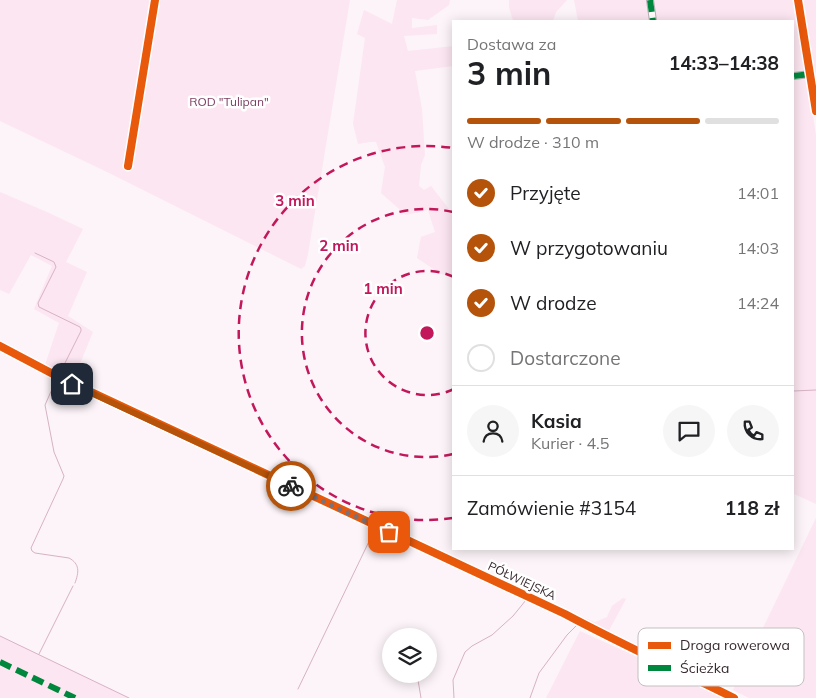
<!DOCTYPE html>
<html lang="pl">
<head>
<meta charset="utf-8">
<style>
	body { margin:0; font-family:Mulish,sans-serif; background:#f6f6f6; color:#202124; height:100vh; display:flex; flex-direction:column; font-size:19px; white-space:nowrap }
	* { box-sizing:border-box; margin:0 }
	p { font-size:16px; color:#757577 }
	.icon { flex:none; width:28px; height:28px; fill:none; stroke:currentColor; stroke-width:2; stroke-linecap:round; stroke-linejoin:round }
	.map { position:relative; flex:1; overflow:hidden }
	.side { position:absolute; left:452px; top:20px; width:342px; height:530px; display:flex; flex-direction:column; background:#fff; border-radius:0px; box-shadow:0 2px 12px #0003 }
	.side>* { flex:none }
	.controls { position:absolute; left:382px; top:628px; display:grid; gap:10px }
	.controls a { display:grid; place-items:center; width:55px; height:55px; border-radius:50%; background:#fff; box-shadow:0 2px 12px #0003; font-size:25px }
	.pin { position:absolute; display:grid; place-items:center; width:42px; height:42px; color:#fff; margin:-21px; border-radius:10px; box-shadow:0 2px 8px #0006 }
	.courier { position:absolute; display:grid; place-items:center; width:50px; height:50px; margin:-25px; border:4px solid #b45309; border-radius:50%; background:#fff; color:#222; box-shadow:0 1px 6px #0007 }
	.overview em { font-style:normal; font-weight:700 }
	.overview div { display:flex; flex-direction:column-reverse }
	.overview { display:flex; align-items:center; justify-content:space-between; height:85px; padding:0 15px }
	h1 { font-size:32px; font-weight:700; line-height:38px }
	.bar { display:grid; grid-template-columns:repeat(4,1fr); gap:8px 5px; align-content:center; height:60px; padding:0 15px }
	.bar i { height:6px; border-radius:4px; background:#e0e0e0 }
	.bar .on { background:#b45309 }
	.bar p { grid-column:span 4 }
	.line { display:flex; align-items:center; gap:12px; padding:0 15px; border-top:1px solid #e0e0e0 }
	.line div { flex:1 }
	.round { display:grid; place-items:center; flex:none; width:52px; height:52px; border-radius:26px; background:#f6f6f6 }
	ol { padding:0 15px; list-style:none }
	li { display:flex; align-items:center; gap:15px; height:55px }
	li p { margin-inline-start:auto }
	li .icon { padding:5px; border-radius:50%; background:#b45309; color:#fff; stroke-width:4 }
	li:last-child { color:#757577 }
	li i { width:28px; height:28px; border:2px solid #e0e0e0; border-radius:50% }
	.map>svg:first-child { display:block }
</style>
</head>
<body>
<div class="map">
<svg width="816" height="698" viewBox="0 0 816 698">
	<rect width="100%" height="100%" fill="#fcf4f8"/>
	<g fill="#fce6f1">
		<polygon points="0,0 350,0 308,254 305,266 301,269 107,172 0,121"/>
		<polygon points="397,0 450,0 449,5 428,20 412,18 412,28 437,25 437,34 404,36 408,51 454,46 454,66 415,71 422,109 425,155 421,165 419,186 424,190 431,186 449,209 454,219 454,277 441,274 417,258 421,237 435,232 428,210 406,215 381,193 385,167 376,142 370,142 358,144 353,124 365,38 357,34 364,10 392,24"/>
		<polygon points="509,0 567,0 556,12 553,21 513,21 509,7"/>
		<polygon points="574,0 795,0 816,135 816,504 794,494 794,21 578,21"/>
		<polygon points="803,0 816,0 816,82"/>
		<polygon points="0,192 47,212 83,229 66,262 87,272 68,316 93,332 72,383 45,365 59,323 34,309 52,266 31,255 9,294 0,290"/>
		<polygon points="816,518 816,698 749,698 733,690"/>
		<polygon points="623,598 626,599 606,636 566,612 572,613 595,622 607,617 612,606"/>
		<polygon points="580,631 728,698 546,698"/>
		<polygon points="0,636 130,698 0,698"/>
	</g>
	<g fill="none" stroke-linecap="round" stroke-linejoin="round">
		<g stroke="#d7b2c4" stroke-width="1">
			<polyline points="35,253 54,262 56,267 38,303 39,307 80,327 81,329 81,331 61,371"/>
			<path d="M57,378l-12,27 9,47 10,24 -1,3 -32,69 1,3 3,2 34,5c11,6 10,14 6,25"/>
			<polyline points="794,391 816,390"/>
			<polyline points="0,636 129,698"/>
			<polyline points="39,654 73,586"/>
			<polyline points="418,680 421,698"/>
			<polyline points="298,689 375,529 526,600 513,616 492,635 472,646 465,652 453,680 454,698"/>
			<polyline points="530,698 539,673 567,635 576,626"/>
		</g>
		<g stroke="#b7aeb3" stroke-width="8">
			<g id="minor">
				<polyline points="650,0 653,21"/>
				<polyline points="798,0 816,111"/>
				<polyline points="794,76 810,74"/>
				<polyline points="128,166 155,0"/>
				<path d="M0,346l53,28 512,240c56,30 113,56 169,84"/>
			</g>
		</g>
		<use href="#minor" stroke="#fffdfe" stroke-width="6"/>
		<g stroke="#00873e" stroke-width="6" stroke-dasharray="12 6" stroke-linecap="butt">
			<polyline points="650,0 653,21"/>
			<polyline points="794,76 810,74"/>
			<polyline points="0,662 75,698"/>
		</g>
		<g stroke="#fff" stroke-width="11">
			<g id="cycleway">
				<polyline points="798,0 816,111"/>
				<polyline points="128,166 155,0"/>
				<path d="M0,346l53,28 512,240c56,30 113,56 169,84"/>
			</g>
		</g>
		<use href="#cycleway" stroke="#e8590c" stroke-width="8"/>
	</g>
	<g fill="none" stroke-linecap="round" stroke-linejoin="round">
		<polyline stroke="#7c7176" stroke-width="5" stroke-dasharray="0 9" points="291,486 389,532"/>
		<polyline stroke="#b45309" stroke-width="6" points="72,384 291,486"/>
	</g>
	<g fill="none" stroke="#c2185b" stroke-width="2.5" stroke-dasharray="9 6">
		<path d="M454 389A62 62 0 1 1 454 277"/>
		<path d="M453 454A124 124 0 1 1 453 212"/>
		<path d="M453 518A187 187 0 1 1 453 148"/>
	</g>
	<g text-anchor="middle" stroke-width="5" stroke-linejoin="round" paint-order="stroke">
		<g font-size="12" fill="#7d3d60" stroke="#fff">
			<text x="229" y="106">ROD "Tulipan"</text>
		</g>
		<g font-size="12" fill="#372a30" stroke="#fff">
			<text transform="translate(522 581) rotate(25)" y="4">PÓŁWIEJSKA</text>
		</g>
	</g>
	<rect x="638" y="628" width="166" height="58" rx="8" fill="#fff" stroke="#c3bfc1" stroke-width="1"/>
	<rect x="648" y="642" width="23" height="7" fill="#e8590c"/>
	<rect x="648" y="665" width="23" height="6" fill="#00873e"/>
	<g font-size="14" fill="#372a30">
		<text x="680" y="650">Droga rowerowa</text>
		<text x="680" y="673">Ścieżka</text>
	</g>
	<circle cx="427" cy="333" r="8" fill="#c2185b" stroke="#fff" stroke-width="2.5"/>
	<g font-size="15" text-anchor="middle" font-weight="bold" fill="#c2185b" stroke="#fff" stroke-width="5" stroke-linejoin="round" paint-order="stroke">
		<text x="295" y="206">3 min</text>
		<text x="339" y="251">2 min</text>
		<text x="383" y="294">1 min</text>
	</g>
</svg>
<div class="controls">
<a><svg class="icon" aria-label="layers" viewBox="0 0 24 24"><path d="M12 4l9 5-9 5-9-5zM3 14l9 5 9-5"/></svg></a>
</div>
<div class="pin" style="left:389px;top:532px;background:#ea580c"><svg class="icon" aria-label="bag" viewBox="0 0 24 24"><path d="M5 8h14l-1 12H6zM9 8a3 3 0 0 1 6 0"/></svg></div>
<div class="pin" style="left:72px;top:384px;background:#1f2937"><svg class="icon" aria-label="home" viewBox="0 0 24 24"><path d="M3 11l9-7 9 7M6 9v11h12V9"/></svg></div>
<div class="courier" style="left:291px;top:486px"><svg class="icon" aria-label="bike" viewBox="0 0 24 24"><circle cx="6" cy="16" r="4"/><circle cx="18" cy="16" r="4"/><path d="M6 16l4-8h5l3 8M10 8l3 8H6M13 5h3"/></svg></div>
<section class="side">
<div class="overview"><div><h1>3 min</h1><p>Dostawa za</p></div><em>14:33–14:38</em></div>
<div class="bar"><i class="on"></i><i class="on"></i><i class="on"></i><i></i><p>W drodze · 310 m</p></div>
<ol>
<li><svg class="icon" aria-label="check" viewBox="0 0 24 24"><path d="M5 12l5 5 9-10"/></svg>Przyjęte<p>14:01</p></li>
<li><svg class="icon" aria-label="check" viewBox="0 0 24 24"><path d="M5 12l5 5 9-10"/></svg>W przygotowaniu<p>14:03</p></li>
<li><svg class="icon" aria-label="check" viewBox="0 0 24 24"><path d="M5 12l5 5 9-10"/></svg>W drodze<p>14:24</p></li>
<li><i></i>Dostarczone</li>
</ol>
<div class="line" style="height:90px"><a class="round"><svg class="icon" aria-label="person" viewBox="0 0 24 24"><circle cx="12" cy="8" r="4"/><path d="M4 21q1-7 8-7t8 7"/></svg></a><div><b>Kasia</b><p>Kurier · 4.5</p></div><a class="round"><svg class="icon" aria-label="chat" viewBox="0 0 24 24"><path d="M4 5h16v11H9l-5 4z"/></svg></a><a class="round"><svg class="icon" aria-label="phone" viewBox="0 0 24 24"><path d="M5 4h4l2 5-3 2q2 4 5 5l2-3 5 2v4C11 20 4 13 5 4z"/></svg></a></div>
<div class="line" style="height:65px"><div>Zamówienie #3154</div><b>118 zł</b></div>
</section>
</div>
</body>
</html>
